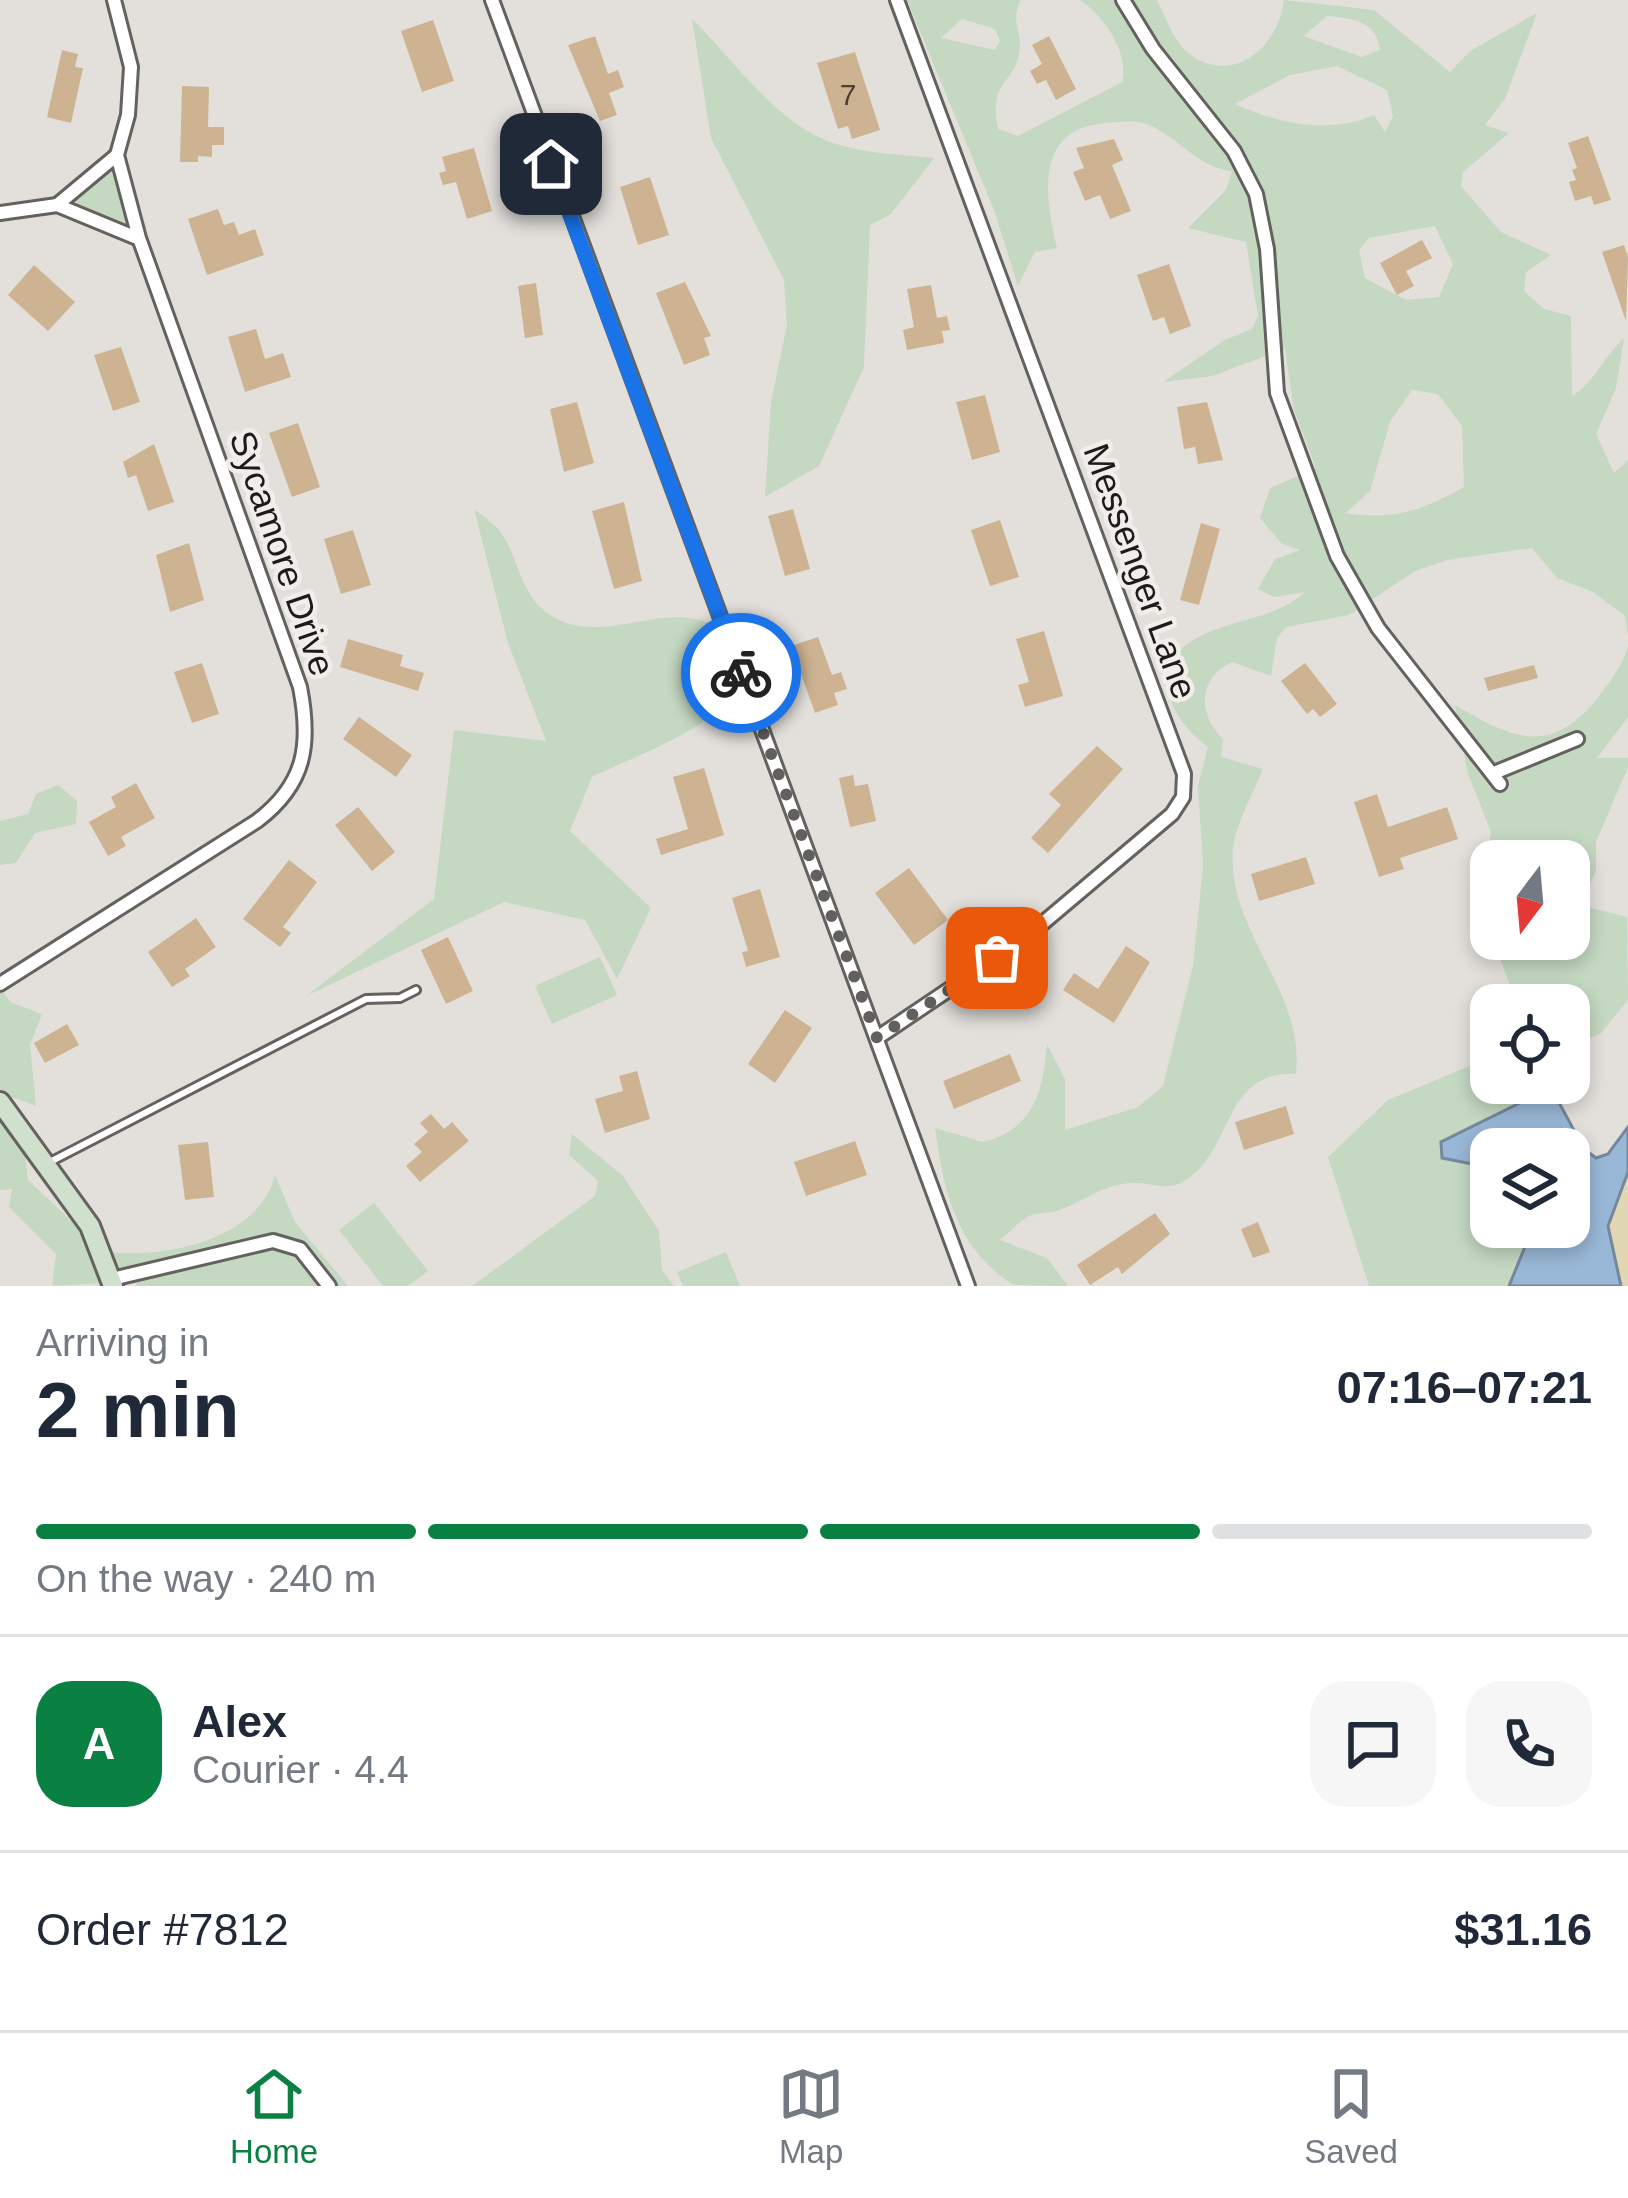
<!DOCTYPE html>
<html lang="en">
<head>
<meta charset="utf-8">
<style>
	body { margin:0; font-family:Helvetica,sans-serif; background:#f6f6f7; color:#1f2937; height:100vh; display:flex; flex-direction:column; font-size:45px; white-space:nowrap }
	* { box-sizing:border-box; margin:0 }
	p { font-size:39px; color:#747a83 }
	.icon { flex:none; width:66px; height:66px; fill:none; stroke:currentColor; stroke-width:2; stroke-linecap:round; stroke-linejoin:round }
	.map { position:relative; height:1286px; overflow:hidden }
	.details { display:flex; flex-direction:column; background:#fff; flex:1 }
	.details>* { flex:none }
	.needle { width:78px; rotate:196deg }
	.controls { position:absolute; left:1470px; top:840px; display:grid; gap:24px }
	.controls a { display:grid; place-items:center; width:120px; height:120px; border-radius:24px; background:#fff; box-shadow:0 6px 18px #0003; font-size:60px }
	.pin { position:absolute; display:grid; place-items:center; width:102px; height:102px; color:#fff; margin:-51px; border-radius:24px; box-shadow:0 6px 18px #0006 }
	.courier { position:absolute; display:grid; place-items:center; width:120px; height:120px; margin:-60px; border:9px solid #1a73e8; border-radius:50%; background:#fff; color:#222; box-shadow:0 3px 15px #0007 }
	.head em { font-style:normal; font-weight:800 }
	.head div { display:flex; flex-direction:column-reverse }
	.head { display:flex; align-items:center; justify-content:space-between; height:204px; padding:0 36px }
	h1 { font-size:78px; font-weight:800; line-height:90px }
	.bar { display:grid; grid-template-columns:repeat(4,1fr); gap:18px 12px; align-content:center; height:144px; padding:0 36px }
	.bar i { height:15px; border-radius:9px; background:#e0e1e3 }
	.bar .on { background:#0b8043 }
	.bar p { grid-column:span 4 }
	.line { display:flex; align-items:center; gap:30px; padding:0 36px; border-top:3px solid #e0e1e3 }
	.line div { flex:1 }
	.round { display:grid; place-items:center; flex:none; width:126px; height:126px; border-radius:36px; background:#f6f6f7 }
	.tabs { display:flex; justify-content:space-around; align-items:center; height:168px; border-top:3px solid #e0e1e3; background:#fff; font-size:33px; color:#747a83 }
	.tabs a { display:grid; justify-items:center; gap:6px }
	.tabs .on { color:#0b8043 }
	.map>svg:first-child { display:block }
</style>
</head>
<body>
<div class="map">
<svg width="1628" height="1286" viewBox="0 0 1628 1286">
	<rect width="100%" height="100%" fill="#e3e0dc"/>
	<g fill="#c4d8c2" fill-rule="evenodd">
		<path d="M907,0h114c-10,19 -1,28 -1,47 -2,36 -33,32 -22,82l20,7 104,-54c8,-29 -19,-67 -42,-82h77c10,19 17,44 35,56 44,29 87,-11 92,-56l90,10 76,62 20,-21 67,-38 -32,86 -20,26 24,8 -46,39 -2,14 40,46 50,23 -25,17 -2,19 20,18 27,7 1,80c23,-14 32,-40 52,-58l-8,50 -20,46 18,39 14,-13v176l-3,-20 -32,-24 -36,-14 -25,-30 -85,12 -32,11 -66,44 -63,12 -9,11 -6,38 -39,-14c-34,16 -35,52 -9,77l-2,18 42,12c-10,25 -27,54 -30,80 -7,82 72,140 63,225 -73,-4 -62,75 -110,106 -20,13 -33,2 -53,3 -29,0 -50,20 -77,28 -9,2 -20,2 -27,5 -10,5 -20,17 -29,24l47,18 21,28c-14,0 -45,0 -56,-2 -55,-35 -69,-94 -77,-156l48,14c51,-13 60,-50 64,-98l18,35v51l73,-23 25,-21 30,-120 10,-101 -5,-79 10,-39c-18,-13 -39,-37 -40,-61 -2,-69 98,-55 137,-94l-31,5 -16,-8 17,-30 25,-9 -18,-6 -22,-26 10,-30 46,-20 -22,-58 -9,-61 -73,27 -49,6 62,-42 27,-11 6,-13 -12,-74 -58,-14 38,-38 6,-19c-38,-4 -54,-37 -89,-48 -11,-3 -26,-1 -38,0 -70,6 -61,71 -48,125l-22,4 -17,34 -24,-76zM1327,16c27,3 49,4 53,34l-19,7 -57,-21zM962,19l33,10 5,12 -5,9 -54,-12zM1337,66l50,24 6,26 -8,16 -11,-17c-43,20 -98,8 -139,-11l55,-29zM1435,226l18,38 -14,33 -33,3 -41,-22 -6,-28 10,-12zM1412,390l26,4 24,32 2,61c-41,23 -71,34 -118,26l24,-22 20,-69z"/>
		<path d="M692,19c40,39 79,97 131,120 35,15 75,15 111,19l-43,56 -21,11 -6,142 -45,99 -54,31 6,-95 16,-77 -3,-45 -73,-142z"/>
		<polygon points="113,167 129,226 71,203"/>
		<path d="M474,509c9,7 21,15 28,25 15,22 19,56 39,74 53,46 115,-9 170,16l26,59c-13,43 -105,74 -145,94l-22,54 81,77 -34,71 -32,-59 -81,-18 -198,94 128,-97 20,-169 92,11 -38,-98z"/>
		<path d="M1628,646v71l-31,41h31v9l-32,75v29l-16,34 47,12 1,83 -28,34 -31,11v-40h-52l-24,-66h76v-78h-78v71l-9,-44 9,-56 -23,-58 -13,-69c59,35 97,52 145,-10 11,-15 23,-30 28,-49z"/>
		<polygon points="58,785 77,801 76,824 35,833 16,863 0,865 0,821 28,814 36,794"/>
		<polygon points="600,957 617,995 552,1024 535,986"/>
		<polygon points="0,987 10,1002 42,1014 30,1045 36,1106 0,1093"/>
		<path d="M1491,1057v26h53c-9,29 -61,31 -84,50l31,34v60h42l-24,59h-140l-41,-129 60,-57z"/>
		<path d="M0,1119l24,26 4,35 75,71c59,9 156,-10 172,-76l20,47 53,64h-212l2,-5 -86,5 4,-32 -47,-47 3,-18 -12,1z"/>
		<polygon points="572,1134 623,1176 659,1231 662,1270 674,1286 472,1286 595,1196 598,1181 569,1155"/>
		<polygon points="374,1203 428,1271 408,1286 383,1286 339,1230"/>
		<polygon points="726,1252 740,1286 683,1286 677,1272"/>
	</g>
	<polygon fill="#e1d7b2" points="1628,1172 1628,1286 1621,1286 1608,1226"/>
	<polygon fill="#99b7d6" stroke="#74889e" stroke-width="3" points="1542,1092 1555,1095 1584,1149 1596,1158 1608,1154 1628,1127 1628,1172 1608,1226 1621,1286 1509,1286 1533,1227 1569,1227 1575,1168 1569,1149 1491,1149 1487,1167 1442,1158 1441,1142"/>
	<g fill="#cdb391">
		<polygon points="433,20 454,81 422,92 401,31"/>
		<polygon points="595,36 608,74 618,70 624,87 609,93 617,115 600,121 568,45"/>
		<polygon points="1049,36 1076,89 1056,100 1046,80 1037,84 1030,71 1042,64 1032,45"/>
		<polygon points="62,50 78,54 75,67 83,68 71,123 47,117"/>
		<polygon points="855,52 880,130 852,139 848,126 838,129 817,63"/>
		<polygon points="182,86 209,87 208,127 224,127 224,145 212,145 212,157 198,156 198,162 180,162"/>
		<polygon points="1588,136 1611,200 1594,205 1591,196 1575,201 1569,182 1576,180 1572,170 1577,168 1568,143"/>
		<polygon points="1114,139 1123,160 1112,165 1131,211 1110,219 1100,195 1085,201 1073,172 1084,168 1076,148"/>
		<polygon points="474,148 492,211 467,219 456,182 443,185 439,173 446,171 442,157"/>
		<polygon points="650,177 669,235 638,245 620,187"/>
		<polygon points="218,209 224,225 234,222 239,235 255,229 264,255 207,275 188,219"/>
		<polygon points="1422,240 1432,258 1406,271 1414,286 1397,295 1380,263"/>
		<polygon points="1624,245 1628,257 1626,321 1602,252"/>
		<polygon points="1169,264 1191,326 1170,334 1164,317 1153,321 1137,275"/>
		<polygon points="34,265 75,302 48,331 8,295"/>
		<polygon points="685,282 711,336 704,338 710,355 684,365 656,293"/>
		<polygon points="536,283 543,335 525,338 518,286"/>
		<polygon points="931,285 937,318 947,316 950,330 942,331 944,343 907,350 903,330 914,327 907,289"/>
		<polygon points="256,329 265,359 283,353 291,377 245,392 228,337"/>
		<polygon points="121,347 140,402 113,411 94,355"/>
		<polygon points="985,395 1000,452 972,460 956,402"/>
		<polygon points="577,402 594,463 564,472 550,409"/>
		<polygon points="1207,402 1223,460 1198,464 1195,447 1184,449 1177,407"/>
		<polygon points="298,423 320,487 292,497 269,433"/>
		<polygon points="154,444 174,502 148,511 136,475 128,478 123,462"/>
		<polygon points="624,502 642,581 614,589 592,511"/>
		<polygon points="793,509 810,569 785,576 768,516"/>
		<polygon points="1000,520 1019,577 990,586 971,530"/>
		<polygon points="1201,523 1220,529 1199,605 1180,600"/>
		<polygon points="353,530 371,585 341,594 324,539"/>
		<polygon points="189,543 204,600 170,612 156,555"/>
		<polygon points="1044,631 1063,696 1025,707 1018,685 1029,682 1016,639"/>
		<polygon points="818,637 832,675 841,672 847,689 834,693 838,705 815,713 791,646"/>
		<polygon points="348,639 403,655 400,666 424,673 418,691 340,667"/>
		<polygon points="202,663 219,714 192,723 174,672"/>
		<polygon points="1305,663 1337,704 1320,717 1313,709 1307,714 1281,681"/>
		<polygon points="1534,665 1538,678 1488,691 1484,678"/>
		<polygon points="359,717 412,755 396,777 343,739"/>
		<polygon points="1097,746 1123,769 1048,853 1031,838 1061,805 1049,794"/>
		<polygon points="704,768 724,835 661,855 656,839 688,829 673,777"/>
		<polygon points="853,775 855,786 868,784 876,821 850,827 839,778"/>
		<polygon points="136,783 155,818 121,837 126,846 108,856 89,822 116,807 111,797"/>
		<polygon points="1377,794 1388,827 1447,807 1458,839 1400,858 1404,869 1379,877 1354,802"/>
		<polygon points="358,807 395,852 372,871 335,825"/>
		<polygon points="1306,857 1315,884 1259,901 1251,874"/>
		<polygon points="289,860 317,882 283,927 291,933 280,947 243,919"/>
		<polygon points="909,868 948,920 914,945 875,893"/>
		<polygon points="760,889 780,957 746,967 742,952 748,951 732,898"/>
		<polygon points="196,918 216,947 185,969 190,976 172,987 148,952"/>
		<polygon points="448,937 473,991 446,1004 421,950"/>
		<polygon points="1126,946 1150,962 1114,1023 1063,990 1074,973 1098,989"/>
		<polygon points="785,1010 812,1028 775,1083 748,1064"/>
		<polygon points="67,1024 79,1045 45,1063 34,1043"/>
		<polygon points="1010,1054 1021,1081 954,1109 943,1081"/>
		<polygon points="637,1071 650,1119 605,1133 595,1099 623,1091 619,1076"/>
		<polygon points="1286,1106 1294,1134 1244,1150 1235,1122"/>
		<polygon points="431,1114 444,1129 452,1122 469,1141 420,1182 406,1166 422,1152 414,1144 428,1132 420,1123"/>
		<polygon points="855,1141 867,1175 806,1196 794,1162"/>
		<polygon points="208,1142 214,1197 185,1200 178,1145"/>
		<polygon points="1155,1213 1170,1234 1122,1274 1118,1267 1090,1285 1077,1265"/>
		<polygon points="1258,1222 1270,1252 1253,1258 1241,1229"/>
	</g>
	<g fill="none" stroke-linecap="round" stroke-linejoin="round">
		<g stroke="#64625e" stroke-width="12">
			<polyline id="service" points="48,1163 366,999 400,998 416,990"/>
		</g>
		<g stroke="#64625e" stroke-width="18">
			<g id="minor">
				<polyline points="492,0 968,1286"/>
				<polyline points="1123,0 1153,49 1234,151 1256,194 1267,249 1277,393 1337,556 1378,628 1500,784"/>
				<polyline points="57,205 117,155"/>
				<polyline points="0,213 57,205 137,238"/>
				<polyline points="1494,773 1577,739"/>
				<path d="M0,984l257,-163c49,-37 54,-77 43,-134l-161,-449 -22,-83 11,-40 3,-48 -17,-67"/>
				<polyline points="877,1038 1024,939 1172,814 1183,797 1184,774 897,0"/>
				<polyline points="112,1279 273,1241 300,1249 329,1286"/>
			</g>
		</g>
		<g stroke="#64625e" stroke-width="24">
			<polyline id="secondary" points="0,1102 90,1226 113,1286"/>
		</g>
		<use href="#service" stroke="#fff" stroke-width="6"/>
		<use href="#minor" stroke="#fff" stroke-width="12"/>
		<use href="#secondary" stroke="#cfe0cc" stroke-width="18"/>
	</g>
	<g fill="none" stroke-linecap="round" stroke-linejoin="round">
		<polyline stroke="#62605e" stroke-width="12" stroke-dasharray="0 21.6" points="741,673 877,1038 997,958"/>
		<polyline stroke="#1a73e8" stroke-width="15" points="551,164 741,673"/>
	</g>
	<g text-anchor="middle" stroke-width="9" stroke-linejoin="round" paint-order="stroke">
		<g font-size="30" fill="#484138">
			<text x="848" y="105">7</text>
		</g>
		<g font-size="36" fill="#1c1b1a" stroke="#f0edea">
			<text transform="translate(283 553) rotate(71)" y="13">Sycamore Drive</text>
			<text transform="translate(1141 571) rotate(70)" y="13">Messenger Lane</text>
		</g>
	</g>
</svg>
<div class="controls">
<a><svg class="needle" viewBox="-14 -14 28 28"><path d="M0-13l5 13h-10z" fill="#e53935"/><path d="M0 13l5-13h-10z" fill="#747a83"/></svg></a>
<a><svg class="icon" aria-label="locate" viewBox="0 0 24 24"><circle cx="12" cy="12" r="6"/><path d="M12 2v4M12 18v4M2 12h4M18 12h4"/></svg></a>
<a><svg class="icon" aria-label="layers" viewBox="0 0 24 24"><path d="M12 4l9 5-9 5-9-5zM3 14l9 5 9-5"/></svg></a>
</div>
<div class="pin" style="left:997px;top:958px;background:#ea580c"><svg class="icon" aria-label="bag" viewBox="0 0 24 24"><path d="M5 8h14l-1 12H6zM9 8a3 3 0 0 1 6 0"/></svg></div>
<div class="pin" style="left:551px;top:164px;background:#1f2937"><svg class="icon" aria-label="home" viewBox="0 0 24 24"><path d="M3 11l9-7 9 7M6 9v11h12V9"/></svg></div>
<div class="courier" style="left:741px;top:673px"><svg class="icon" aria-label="bike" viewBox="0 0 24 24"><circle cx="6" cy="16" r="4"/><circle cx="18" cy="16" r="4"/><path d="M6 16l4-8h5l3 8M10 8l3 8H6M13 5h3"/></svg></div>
</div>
<section class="details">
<div class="head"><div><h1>2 min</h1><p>Arriving in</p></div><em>07:16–07:21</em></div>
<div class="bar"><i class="on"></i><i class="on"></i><i class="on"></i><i></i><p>On the way · 240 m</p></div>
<div class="line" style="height:216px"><b class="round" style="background:#0b8043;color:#fff">A</b><div><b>Alex</b><p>Courier · 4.4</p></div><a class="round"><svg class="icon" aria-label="chat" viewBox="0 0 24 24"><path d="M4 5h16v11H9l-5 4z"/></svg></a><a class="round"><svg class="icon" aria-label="phone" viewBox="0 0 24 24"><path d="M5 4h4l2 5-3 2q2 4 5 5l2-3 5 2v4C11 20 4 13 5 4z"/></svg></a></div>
<div class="line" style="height:156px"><div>Order #7812</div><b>$31.16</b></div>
</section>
<nav class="tabs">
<a class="on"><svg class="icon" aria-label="home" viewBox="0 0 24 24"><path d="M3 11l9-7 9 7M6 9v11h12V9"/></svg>Home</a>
<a><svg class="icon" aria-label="map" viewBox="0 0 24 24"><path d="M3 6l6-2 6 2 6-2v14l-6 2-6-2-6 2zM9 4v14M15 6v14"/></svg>Map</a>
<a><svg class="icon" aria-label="saved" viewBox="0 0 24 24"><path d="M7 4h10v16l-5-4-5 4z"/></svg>Saved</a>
</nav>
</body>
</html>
